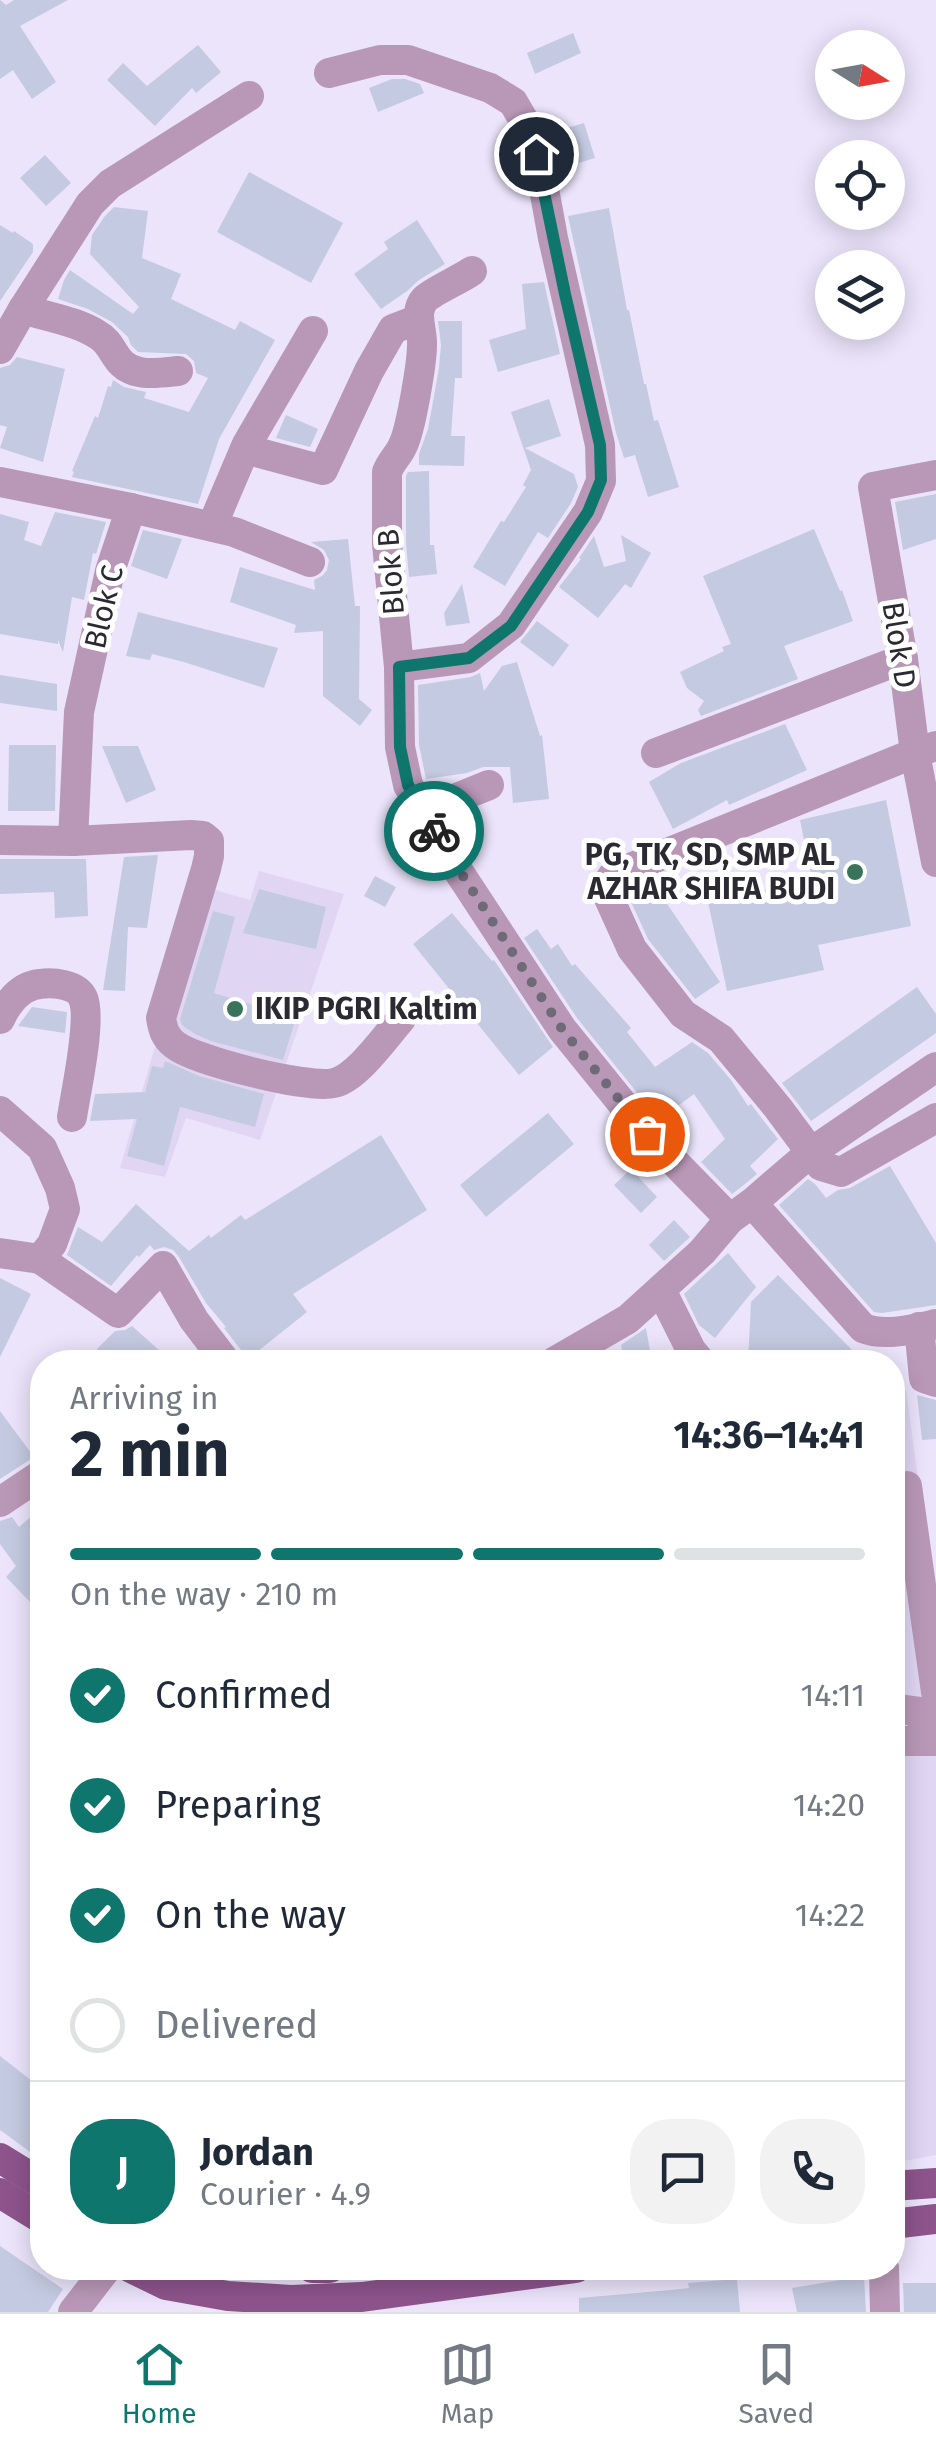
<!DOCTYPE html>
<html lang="en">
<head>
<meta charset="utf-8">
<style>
	body { margin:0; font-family:"Fira Sans",sans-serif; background:#f2f2f3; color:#1f2937; height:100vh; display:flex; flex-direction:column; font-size:38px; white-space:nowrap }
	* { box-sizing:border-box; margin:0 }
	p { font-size:32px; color:#747a83 }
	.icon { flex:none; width:55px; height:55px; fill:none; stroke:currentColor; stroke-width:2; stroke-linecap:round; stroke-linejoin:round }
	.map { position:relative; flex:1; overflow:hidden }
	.sheet { position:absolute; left:30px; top:1350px; width:875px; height:930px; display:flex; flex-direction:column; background:#fff; border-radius:40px; box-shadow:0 5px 25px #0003 }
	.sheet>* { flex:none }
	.needle { width:65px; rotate:101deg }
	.tools { position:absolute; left:815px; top:30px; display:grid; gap:20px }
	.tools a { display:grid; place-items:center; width:90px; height:90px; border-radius:50%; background:#fff; box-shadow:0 5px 25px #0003; font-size:50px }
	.pin { position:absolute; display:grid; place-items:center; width:85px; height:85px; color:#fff; margin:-42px; border:5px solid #fff; border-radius:50%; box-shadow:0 2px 10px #0007 }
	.courier { position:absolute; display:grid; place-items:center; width:100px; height:100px; margin:-50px; border:8px solid #0f766e; border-radius:50%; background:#fff; color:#222; box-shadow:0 2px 12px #0007 }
	.headline em { font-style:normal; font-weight:700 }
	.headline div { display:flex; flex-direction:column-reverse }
	.headline { display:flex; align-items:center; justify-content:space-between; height:170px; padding:0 40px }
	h1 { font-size:65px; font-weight:700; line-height:75px }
	.bar { display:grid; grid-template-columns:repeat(4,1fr); gap:15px 10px; align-content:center; height:120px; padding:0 40px }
	.bar i { height:12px; border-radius:8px; background:#e0e1e3 }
	.bar .current { background:#0f766e }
	.bar p { grid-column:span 4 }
	.line { display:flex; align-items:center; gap:25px; padding:0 40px; border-top:2px solid #e0e1e3 }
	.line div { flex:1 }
	.round { display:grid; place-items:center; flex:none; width:105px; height:105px; border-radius:40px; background:#f2f2f3 }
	ol { padding:0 40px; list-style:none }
	li { display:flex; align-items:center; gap:30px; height:110px }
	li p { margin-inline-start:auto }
	li .icon { padding:10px; border-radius:50%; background:#0f766e; color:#fff; stroke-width:4 }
	li:last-child { color:#747a83 }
	li i { width:55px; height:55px; border:5px solid #e0e1e3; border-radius:50% }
	.dock { display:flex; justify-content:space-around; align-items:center; height:140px; border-top:2px solid #e0e1e3; background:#fff; font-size:28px; color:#747a83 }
	.dock a { display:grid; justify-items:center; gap:5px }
	.dock .current { color:#0f766e }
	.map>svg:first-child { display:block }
</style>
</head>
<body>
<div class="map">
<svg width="936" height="2312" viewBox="0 0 936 2312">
	<rect width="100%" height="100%" fill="#ebe4fb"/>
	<g fill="#e0d6f4">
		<polygon points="259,871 344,894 260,1140 186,1118 165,1177 120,1168 201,886 250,900"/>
		<polygon points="906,1390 936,1610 936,2155 893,2163 892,1392"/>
	</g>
	<g fill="#c4cae1">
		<polygon points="0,0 6,5 14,0 68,0 20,26 56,82 32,99 13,70 0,79"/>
		<polygon points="573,33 581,53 535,74 527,53"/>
		<polygon points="198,45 221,72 196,93 192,88 155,126 107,80 123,63 147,86"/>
		<polygon points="392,79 405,79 420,84 424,93 378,112 369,88"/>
		<polygon points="584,123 595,158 559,169 550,133"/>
		<polygon points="45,155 71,183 46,206 20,178"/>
		<polygon points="249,172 343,223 311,283 217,232"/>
		<polygon points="114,207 148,211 142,258 181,274 171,299 235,330 240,321 275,340 219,439 198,504 72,477 74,472 72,471 95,416 98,418 108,386 111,387 113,380 124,387 146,392 144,398 189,412 208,378 196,373 194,361 186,354 138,352 131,345 128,337 112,322 88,309 58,299 64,280 70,270 133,314 139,307 90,254 92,235 105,216"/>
		<polygon points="609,208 627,310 629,310 644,384 646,384 654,421 658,420 679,487 648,497 635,455 624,458 616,433 568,216"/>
		<polygon points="417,220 445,264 419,280 407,291 381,309 354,274 388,249 384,242"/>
		<polygon points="0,225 13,233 14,231 33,244 33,252 0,301"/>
		<polygon points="544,282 560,354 498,372 489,340 526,329 522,284"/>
		<polygon points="438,321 462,321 462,378 455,378 451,436 465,436 464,466 419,465 419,454 428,429 439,368 441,345"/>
		<polygon points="17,357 65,369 43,462 0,448 7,427 0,425 0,368 10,365"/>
		<polygon points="549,399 561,436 525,448 574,474 578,487 571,503 548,538 538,532 505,586 473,567 501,521 504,522 526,487 523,485 531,470 511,412"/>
		<polygon points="286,415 318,429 310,447 276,438"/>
		<polygon points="429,471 430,545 434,545 437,574 409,577 406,543 406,476 408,472"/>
		<polygon points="936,494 936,539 903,550 895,502"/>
		<polygon points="55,512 106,522 96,554 93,553 84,600 72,597 63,652 58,640 58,644 0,634 0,514 29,522 24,540 41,546"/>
		<polygon points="814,529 840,591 842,590 853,621 784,646 798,679 701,716 698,710 704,701 687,688 680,672 724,651 722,647 731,644 703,576"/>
		<polygon points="143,530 182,539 167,579 131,566"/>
		<polygon points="621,535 651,553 631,588 625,584 598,618 559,587 581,559 579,558 594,536 604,567 626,561"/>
		<polygon points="348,539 355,606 360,606 359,699 372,710 360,726 323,696 323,631 294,633 296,625 230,602 240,567 315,590 314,580 322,576 327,570 329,560 324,550 311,542"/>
		<polygon points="462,584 470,623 446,626 444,613"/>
		<polygon points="138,612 278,648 264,688 184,662 152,654 150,660 126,656"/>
		<polygon points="537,621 569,645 553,667 520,642"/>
		<polygon points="517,662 540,736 542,735 549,799 513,803 510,767 483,767 467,773 426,779 419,745 418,685 471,677 480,673 484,691 502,666"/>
		<polygon points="0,675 57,684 57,711 0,703"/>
		<polygon points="785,724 807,770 729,805 727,800 673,829 649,782 681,763"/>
		<polygon points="9,745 56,745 55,811 8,811"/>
		<polygon points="102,746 138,746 156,790 126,803"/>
		<polygon points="886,800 911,926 818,945 824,970 727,991 708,902 812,879 800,820"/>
		<polygon points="158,855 147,928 128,927 125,991 103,990 124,857"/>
		<polygon points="0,859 86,859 88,916 55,918 54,892 0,894"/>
		<polygon points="375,876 396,887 385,907 364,896"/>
		<polygon points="651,880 720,982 695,999 648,939 626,891"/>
		<polygon points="259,889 326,907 316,949 243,933"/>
		<polygon points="213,911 235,917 214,993 296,1018 283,1060 211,1041 195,1034 182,1025 180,1019"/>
		<polygon points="452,913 492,961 494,960 553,1047 519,1075 413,944"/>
		<polygon points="537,929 551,949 558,944 572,966 575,964 631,1028 627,1032 655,1067 692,1042 708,1053 731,1080 748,1106 751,1104 763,1120 778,1139 750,1166 757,1174 740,1188 732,1194 701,1162 725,1139 694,1094 659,1120 577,1018 524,938"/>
		<polygon points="917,987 936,1014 936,1033 811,1121 782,1083"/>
		<polygon points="32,1007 67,1012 65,1033 18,1026"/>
		<polygon points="165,1061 199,1076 264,1094 255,1127 180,1107 164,1166 127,1156 137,1119 90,1121 95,1094 145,1092 152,1066 163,1068"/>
		<polygon points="548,1113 574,1144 486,1217 460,1185"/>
		<polygon points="381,1135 427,1210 293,1294 307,1312 248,1359 224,1328 226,1327 206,1303 179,1257 173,1250 164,1247 154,1250 150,1245 139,1257 137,1255 111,1286 67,1255 78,1227 102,1242 136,1204 189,1251 209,1235 211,1238 241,1215 245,1220"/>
		<polygon points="890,1166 936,1243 936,1305 882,1313 874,1312 779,1205 808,1179 815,1184 826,1198 838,1190 850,1188"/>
		<polygon points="631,1169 657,1197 641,1213 614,1185"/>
		<polygon points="674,1220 690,1237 664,1261 649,1245"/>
		<polygon points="728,1253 756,1287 715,1338 699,1325 684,1294"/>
		<polygon points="778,1275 856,1354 842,1362 748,1362 751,1302"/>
		<polygon points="0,1278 31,1294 0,1357"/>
		<polygon points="132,1326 160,1351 151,1362 139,1362 125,1350 109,1362 97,1349 115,1331 125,1330"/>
		<polygon points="646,1328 652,1362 625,1362 621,1345"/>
		<polygon points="917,1395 936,1400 936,1439 922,1440"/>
		<polygon points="0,1411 34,1457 0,1479"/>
		<polygon points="42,1507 42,1593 32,1604 6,1577 16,1566 0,1544 0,1521 12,1517 19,1527"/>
		<polygon points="0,2056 37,2085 34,2089 42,2095 42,2141 33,2154 0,2130"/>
		<polygon points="0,2246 63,2289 48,2312 0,2312"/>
		<polygon points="864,2276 866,2312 797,2312 792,2288"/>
		<polygon points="737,2279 740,2312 579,2312 579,2298 671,2290 689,2288 688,2283"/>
		<polygon points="903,2283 936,2283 936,2312 904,2312"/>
	</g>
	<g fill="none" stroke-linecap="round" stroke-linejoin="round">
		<g stroke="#b998b7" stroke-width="30">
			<polyline points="329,73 380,60 408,60 490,88 513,102 530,131 542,178 553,238 600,445 601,481 588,512 511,625 469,658 399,667"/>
			<path d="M472,271c-11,8 -39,20 -47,28 -12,13 -2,31 -3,46 0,17 -11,84 -19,100 -4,10 -12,16 -16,27v72l12,123 1,80 8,38 45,78 109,166 85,105 83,85"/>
			<path d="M23,309c24,8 54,12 75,26 11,6 13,15 20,24 14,19 40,14 60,12"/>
			<polyline points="0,349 23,309 90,204 110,184 249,96"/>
			<polyline points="245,449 323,470 369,371 393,329 419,319"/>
			<polyline points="936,475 873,487 903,659 915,753 936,862"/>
			<polyline points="0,482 131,508 110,571 79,712 73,841"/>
			<polyline points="131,508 234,532 310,562"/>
			<polyline points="212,526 247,444 313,331"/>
			<polyline points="936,746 915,753 613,875 607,884 608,896 632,949 683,1014 721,1039 778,1108 821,1166 841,1172 936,1118"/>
			<polyline points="656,753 903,659"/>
			<polyline points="422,812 489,785"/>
			<path d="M0,840l73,1 118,-6 12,1 6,5v15l-3,13 -45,149c2,12 4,19 14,27 21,16 133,44 159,38 23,-5 51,-46 67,-64"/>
			<path d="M0,1019c8,-17 20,-33 40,-35 12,-2 37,0 43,14 9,21 -7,93 -11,119"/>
			<polyline points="0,1111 42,1148 60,1188 65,1209 52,1244 40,1259"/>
			<path d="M752,1203l111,125c22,9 51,1 73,-4"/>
			<polyline points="0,1253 40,1259 118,1313 163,1266 194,1320 226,1362"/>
			<polyline points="661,1290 691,1350 701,1362"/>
			<polyline points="919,1327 924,1378 936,1382"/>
			<polyline points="554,1362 628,1319 702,1252 730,1219 752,1203 810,1153 936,1067"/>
			<polyline points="907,1486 936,1692"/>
			<polyline points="0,1502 42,1474"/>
			<polyline points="892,1708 921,1712 923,1714 922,1741"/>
			<polyline points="892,1741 936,1741"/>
			<polyline points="884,2268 885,2312"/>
			<polyline points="73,2312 107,2268"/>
		</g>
		<g stroke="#8d548c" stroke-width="30">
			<polyline points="0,2158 42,2184"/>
			<polyline points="892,2186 936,2183"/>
			<polyline points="0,2193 42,2219"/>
			<polyline points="892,2224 936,2219"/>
			<polyline points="131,2268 166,2285 228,2296 291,2300 362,2297 576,2268"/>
			<polyline points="312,2268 330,2268"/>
		</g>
	</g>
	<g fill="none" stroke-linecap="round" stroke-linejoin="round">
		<polyline stroke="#6e6a78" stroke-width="10" stroke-dasharray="0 18" points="434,831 562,1029 647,1134"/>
		<polyline stroke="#0f766e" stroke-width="12" points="434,831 408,785 400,747 399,667 469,658 511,626 588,512 601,480 600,445 565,294 536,154"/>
	</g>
	<g fill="#39735b" stroke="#fff" stroke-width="4">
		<circle cx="855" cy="872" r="10"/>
		<circle cx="235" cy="1009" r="10"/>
	</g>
	<g text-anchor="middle" stroke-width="10" stroke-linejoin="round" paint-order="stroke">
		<g font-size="30" fill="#2b2931" stroke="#fff">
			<text transform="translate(391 572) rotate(-94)" y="10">Blok B</text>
			<text transform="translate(104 607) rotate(-77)" y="10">Blok C</text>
			<text transform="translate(899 645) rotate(81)" y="10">Blok D</text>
		</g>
		<g font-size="30" font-weight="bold" fill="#2b2931" stroke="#fff" text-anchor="end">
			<text x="835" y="865">PG, TK, SD, SMP AL<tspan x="835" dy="34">AZHAR SHIFA BUDI</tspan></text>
			<text x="255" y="1019" text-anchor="start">IKIP PGRI Kaltim</text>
		</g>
	</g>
</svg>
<div class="tools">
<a><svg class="needle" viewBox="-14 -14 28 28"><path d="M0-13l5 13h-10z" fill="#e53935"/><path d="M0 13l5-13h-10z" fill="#747a83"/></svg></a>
<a><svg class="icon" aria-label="locate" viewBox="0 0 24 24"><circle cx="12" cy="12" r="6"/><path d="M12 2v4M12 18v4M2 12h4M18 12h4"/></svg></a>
<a><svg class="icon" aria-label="layers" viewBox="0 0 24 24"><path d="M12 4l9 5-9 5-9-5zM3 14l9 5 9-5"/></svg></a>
</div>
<div class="pin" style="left:647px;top:1134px;background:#ea580c"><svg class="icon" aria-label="bag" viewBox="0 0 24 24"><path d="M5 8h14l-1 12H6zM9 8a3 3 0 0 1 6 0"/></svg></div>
<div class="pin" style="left:536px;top:154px;background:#1f2937"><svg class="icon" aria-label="home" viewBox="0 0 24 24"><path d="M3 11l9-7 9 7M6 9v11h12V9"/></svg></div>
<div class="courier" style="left:434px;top:831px"><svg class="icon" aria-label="bike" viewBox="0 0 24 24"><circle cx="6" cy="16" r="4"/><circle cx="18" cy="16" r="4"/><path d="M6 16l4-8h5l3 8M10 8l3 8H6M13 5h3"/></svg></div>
<section class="sheet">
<div class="headline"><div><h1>2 min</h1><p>Arriving in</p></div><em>14:36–14:41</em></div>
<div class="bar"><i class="current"></i><i class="current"></i><i class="current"></i><i></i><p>On the way · 210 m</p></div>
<ol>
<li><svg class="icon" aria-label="check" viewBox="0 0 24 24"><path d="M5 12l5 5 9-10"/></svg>Confirmed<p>14:11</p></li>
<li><svg class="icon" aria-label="check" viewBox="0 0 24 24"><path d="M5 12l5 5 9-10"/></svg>Preparing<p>14:20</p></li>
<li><svg class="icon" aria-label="check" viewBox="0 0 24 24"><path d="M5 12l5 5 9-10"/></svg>On the way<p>14:22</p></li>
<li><i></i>Delivered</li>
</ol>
<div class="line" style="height:180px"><b class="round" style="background:#0f766e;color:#fff">J</b><div><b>Jordan</b><p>Courier · 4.9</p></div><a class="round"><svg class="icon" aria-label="chat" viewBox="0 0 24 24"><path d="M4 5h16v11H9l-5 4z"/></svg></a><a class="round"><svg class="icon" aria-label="phone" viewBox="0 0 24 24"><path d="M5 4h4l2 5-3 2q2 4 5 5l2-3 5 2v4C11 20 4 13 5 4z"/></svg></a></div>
</section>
</div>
<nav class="dock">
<a class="current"><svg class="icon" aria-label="home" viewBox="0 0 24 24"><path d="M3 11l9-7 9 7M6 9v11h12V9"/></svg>Home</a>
<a><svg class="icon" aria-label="map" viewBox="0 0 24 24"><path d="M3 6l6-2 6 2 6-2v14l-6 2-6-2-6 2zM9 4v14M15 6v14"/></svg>Map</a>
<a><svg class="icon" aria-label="saved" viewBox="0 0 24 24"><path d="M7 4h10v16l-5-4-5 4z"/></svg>Saved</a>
</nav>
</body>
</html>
